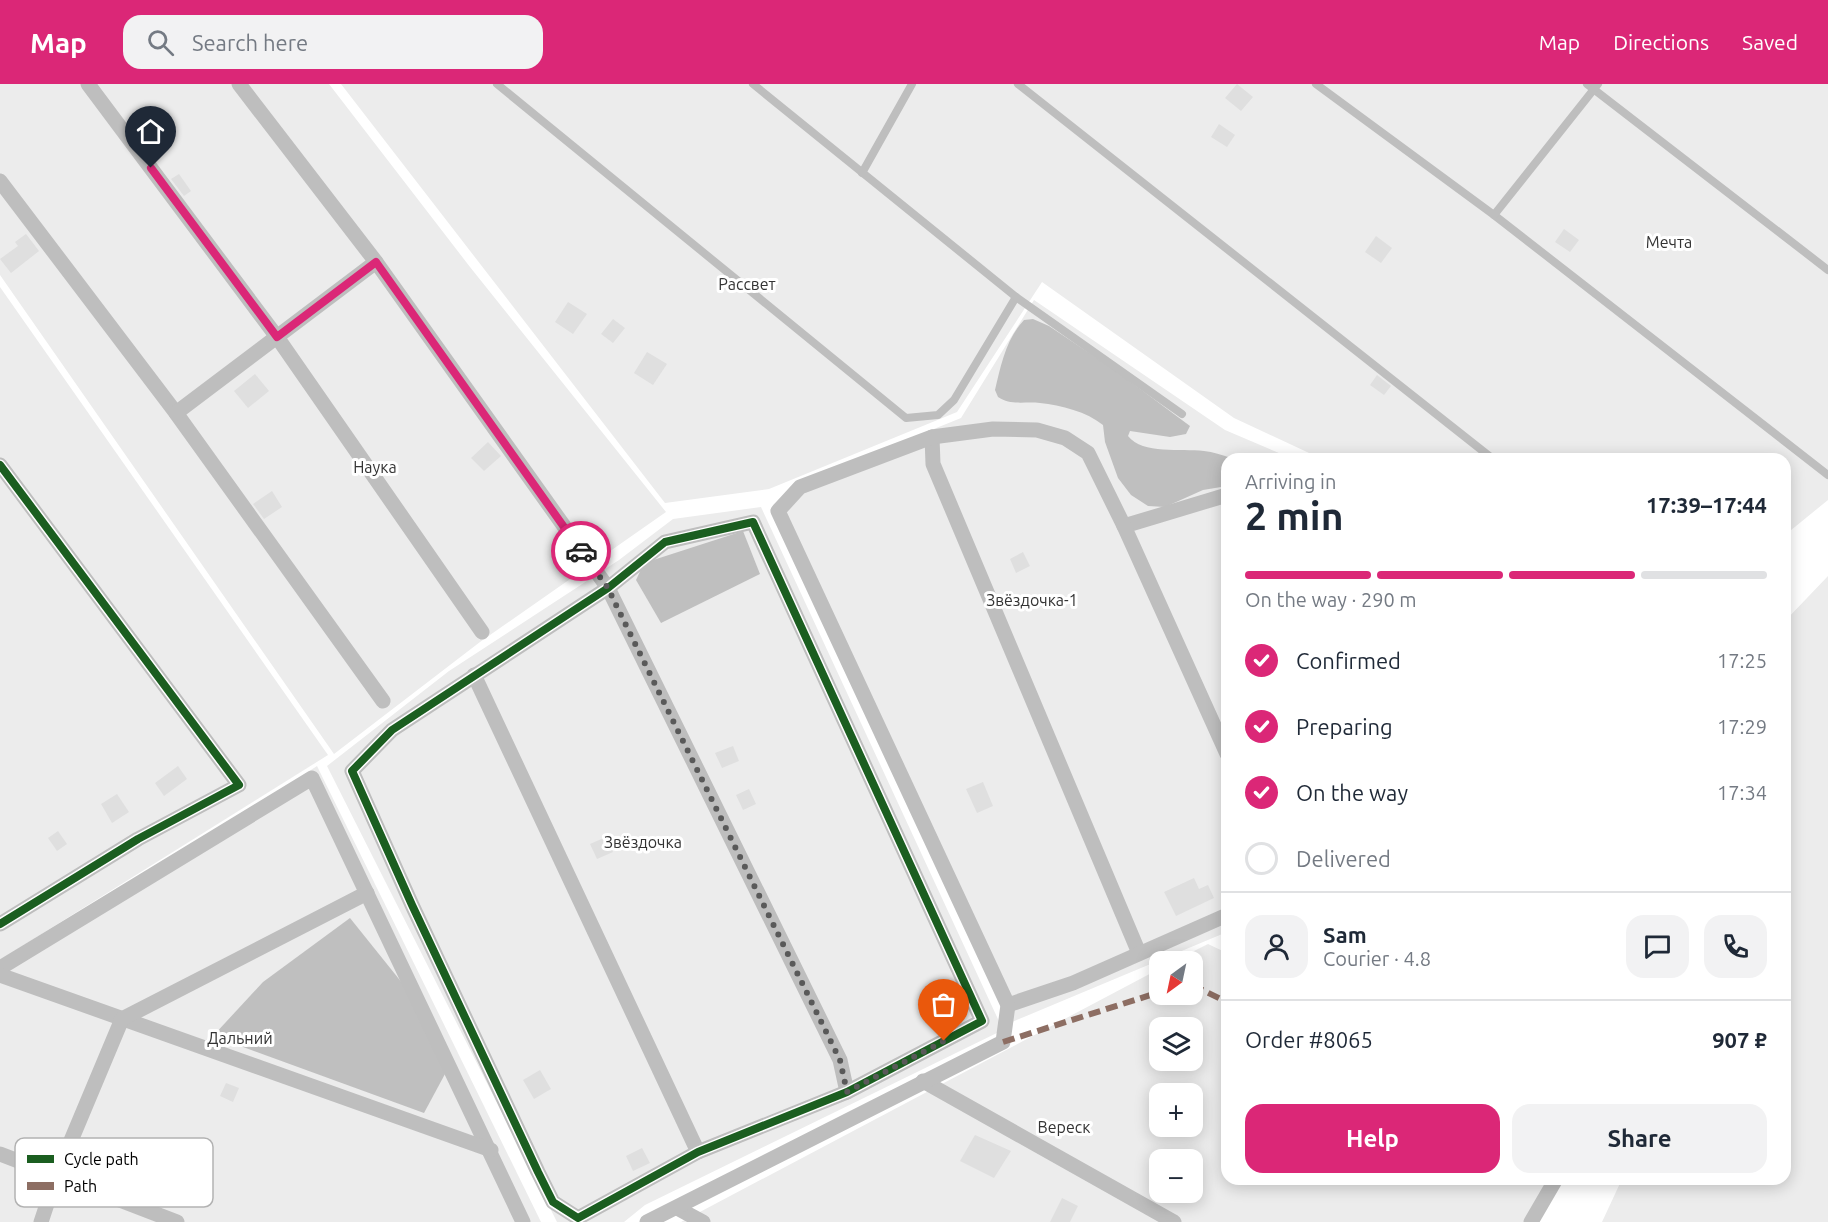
<!DOCTYPE html>
<html lang="en">
<head>
<meta charset="utf-8">
<style>
	body { margin:0; font-family:Ubuntu,sans-serif; background:#f2f2f3; color:#1f2937; height:100vh; display:flex; flex-direction:column; font-size:22px; white-space:nowrap }
	* { box-sizing:border-box; margin:0 }
	p { font-size:20px; color:#747a83 }
	.icon { flex:none; width:33px; height:33px; fill:none; stroke:currentColor; stroke-width:2; stroke-linecap:round; stroke-linejoin:round }
	.map { position:relative; flex:1; overflow:hidden }
	.side { position:absolute; left:1221px; top:369px; width:570px; height:732px; display:flex; flex-direction:column; background:#fff; border-radius:18px; box-shadow:0 3px 15px #0003 }
	.side>* { flex:none }
	.needle { width:39px; rotate:213deg }
	.fabs { position:absolute; left:1149px; top:867px; display:grid; gap:12px }
	.fabs a { display:grid; place-items:center; width:54px; height:54px; border-radius:12px; background:#fff; box-shadow:0 3px 15px #0003; font-size:30px }
	.pin { position:absolute; display:grid; place-items:center; width:51px; height:51px; color:#fff; margin:-62px -26px; border-radius:50% 50% 50% 0; rotate:-45deg; box-shadow:0 0 6px #0007 }
	.pin .icon { rotate:45deg }
	.courier { position:absolute; display:grid; place-items:center; width:60px; height:60px; margin:-30px; border:4px solid #db2777; border-radius:50%; background:#fff; color:#222; box-shadow:0 2px 8px #0007 }
	.summary em { font-style:normal; font-weight:600 }
	.summary div { display:flex; flex-direction:column-reverse }
	.summary { display:flex; align-items:center; justify-content:space-between; height:102px; padding:0 24px }
	h1 { font-size:39px; font-weight:600; line-height:45px }
	.bar { display:grid; grid-template-columns:repeat(4,1fr); gap:9px 6px; align-content:center; height:72px; padding:0 24px }
	.bar i { height:8px; border-radius:4px; background:#e0e1e3 }
	.bar .current { background:#db2777 }
	.bar p { grid-column:span 4 }
	.line { display:flex; align-items:center; gap:15px; padding:0 24px; border-top:2px solid #e0e1e3 }
	.line div { flex:1 }
	.round { display:grid; place-items:center; flex:none; width:63px; height:63px; border-radius:18px; background:#f2f2f3 }
	ol { padding:0 24px; list-style:none }
	li { display:flex; align-items:center; gap:18px; height:66px }
	li p { margin-inline-start:auto }
	li .icon { padding:6px; border-radius:50%; background:#db2777; color:#fff; stroke-width:4 }
	li:last-child { color:#747a83 }
	li i { width:33px; height:33px; border:3px solid #e0e1e3; border-radius:50% }
	.primary-button { display:flex; gap:12px; margin-top:auto; padding:12px 24px }
	.primary-button a { flex:1; height:69px; border-radius:18px; background:#db2777; color:#fff; font-size:24px; font-weight:600; line-height:69px; text-align:center }
	.primary-button a+a { background:#f2f2f3; color:#1f2937 }
	header { display:flex; align-items:center; gap:36px; box-sizing:border-box; height:84px; padding:0 30px; background:#db2777; color:#fff }
	header strong { font-size:28px }
	nav { display:flex; gap:33px; margin-inline-start:auto; font-size:21px }
	.search { width:420px; height:54px; background:#f2f2f3; display:flex; align-items:center; gap:15px; box-sizing:border-box; padding:0 21px; border-radius:18px; color:#747a83; font-size:22px }
	.map>svg:first-child { display:block }
</style>
</head>
<body>
<header>
<strong>Map</strong>
<div class="search"><svg class="icon" aria-label="search" viewBox="0 0 24 24"><circle cx="10" cy="10" r="6"/><path d="M15 15l6 6"/></svg>Search here</div>
<nav><a>Map</a><a>Directions</a><a>Saved</a></nav>
</header>
<div class="map">
<svg width="1828" height="1138" viewBox="0 0 1828 1138">
	<rect width="100%" height="100%" fill="#fff"/>
	<g fill="#ececec" fill-rule="evenodd">
		<polygon points="0,0 329,0 470,183 666,428 480,558 334,670 0,191"/>
		<polygon points="341,0 1828,0 1828,416 1785,451 1785,375 1322,375 1234,334 1042,198 957,328 769,405 665,419"/>
		<polygon points="0,203 328,671 0,876"/>
		<polygon points="1034,216 1225,346 1293,375 1227,375 1227,848 1012,938 773,421 793,402 961,334"/>
		<polygon points="761,423 1003,946 645,1121 624,1138 557,1138 327,682 449,587 619,476 673,435"/>
		<polygon points="1828,492 1828,1138 1602,1138 1622,1095 1785,1095 1785,537"/>
		<polygon points="317,682 541,1138 0,1138 0,890"/>
		<path d="M1208,860l19,9v226h321l-23,43h-844l478,-253 1,25h32v-32l-18,-1zM1160,944h32v32h-32zM1160,1010h32v32h-32zM1160,1076h32v32h-32z"/>
	</g>
	<g fill="#bfbfbf">
		<path d="M1033,235l16,7 67,45 74,55 -4,8 -16,3 -40,-6 -2,5c15,19 53,12 76,15 9,1 18,4 27,7l-4,1v27l-24,4 -38,17 -17,-1 -17,-11 -13,-17 -13,-36 -2,-17c-16,-13 -42,-20 -63,-22 -15,-2 -28,3 -42,-6l-3,-7c6,-25 11,-51 29,-70z"/>
		<polygon points="743,447 760,490 661,539 636,496 644,479"/>
		<polygon points="350,834 419,920 445,990 424,1029 213,952 263,898"/>
	</g>
	<g fill="#dfdfdf">
		<polygon points="1237,0 1253,13 1241,27 1225,14"/>
		<polygon points="1219,40 1235,51 1227,63 1211,53"/>
		<polygon points="179,90 191,107 184,112 171,95"/>
		<polygon points="1564,145 1579,156 1570,168 1555,158"/>
		<polygon points="26,150 39,167 11,189 0,175 18,162 15,158"/>
		<polygon points="1376,152 1392,164 1381,179 1365,168"/>
		<polygon points="568,218 587,230 573,250 555,238"/>
		<polygon points="613,235 625,244 613,259 601,250"/>
		<polygon points="647,268 667,280 653,301 634,289"/>
		<polygon points="255,290 269,307 248,324 234,307"/>
		<polygon points="1377,291 1391,302 1384,311 1370,301"/>
		<polygon points="488,358 501,372 484,387 471,374"/>
		<polygon points="272,407 282,423 264,435 253,420"/>
		<polygon points="1023,468 1030,482 1016,489 1010,475"/>
		<polygon points="733,662 739,677 722,684 715,669"/>
		<polygon points="178,682 187,695 164,712 155,699"/>
		<polygon points="983,698 993,722 977,729 966,705"/>
		<polygon points="749,705 756,720 743,726 736,711"/>
		<polygon points="117,710 129,728 112,739 101,720"/>
		<polygon points="58,747 67,760 57,767 48,754"/>
		<polygon points="606,753 613,768 597,775 590,760"/>
		<polygon points="1194,794 1199,805 1208,801 1214,814 1176,832 1164,808"/>
		<polygon points="540,986 551,1005 534,1015 523,996"/>
		<polygon points="226,999 239,1004 233,1018 220,1012"/>
		<polygon points="975,1051 1011,1067 994,1094 960,1077"/>
		<polygon points="642,1064 650,1079 633,1087 626,1072"/>
		<polygon points="1062,1114 1078,1122 1070,1138 1050,1138"/>
	</g>
	<g fill="none" stroke-linecap="round" stroke-linejoin="round">
		<g stroke="#bebebe" stroke-width="8">
			<polyline points="497,0 906,334 938,331 954,316 1016,213"/>
			<polyline points="753,0 1016,213 1182,330"/>
			<polyline points="1018,0 1493,375"/>
			<polyline points="1316,0 1494,131 1828,391"/>
			<polyline points="1587,0 1828,186"/>
			<polyline points="862,89 912,0"/>
			<polyline points="1494,131 1598,0"/>
		</g>
		<g stroke="#bebebe" stroke-width="15">
			<polyline points="88,0 277,253 482,548"/>
			<polyline points="239,0 376,178 608,504 840,976 847,1008"/>
			<polyline points="0,97 176,329 383,617"/>
			<polyline points="176,329 376,178"/>
			<polyline points="932,353 933,380 1139,869"/>
			<polyline points="0,381 239,701 138,755 0,840"/>
			<polygon points="753,438 982,937 847,1008 698,1068 578,1134 553,1118 538,1088 412,821 352,687 392,646 608,504 665,458"/>
			<polyline points="1124,442 1227,411"/>
			<polyline points="474,591 698,1068"/>
			<polyline points="0,884 312,694 523,1138"/>
			<polyline points="0,891 491,1066"/>
			<polyline points="1008,921 1073,899 1227,831"/>
			<polyline points="923,997 1174,1138"/>
			<polyline points="0,1070 177,1138"/>
			<polyline points="677,1124 703,1138"/>
			<polyline points="41,1138 57,1090 122,935 367,809"/>
			<polyline points="647,1138 1003,958 1008,921 778,427 800,403 932,353 993,345 1037,346 1065,354 1088,369 1124,442 1227,670"/>
			<polyline points="1531,1138 1556,1095"/>
		</g>
		<g stroke="#8d6e63" stroke-width="6" stroke-dasharray="12 6" stroke-linecap="butt">
			<polyline points="1192,901 1227,918"/>
			<polyline points="1003,958 1160,908"/>
		</g>
		<g stroke="#fff" stroke-width="11">
			<g id="cycleway">
				<polyline points="0,381 239,701 138,755 0,840"/>
				<polygon points="753,438 982,937 847,1008 698,1068 578,1134 553,1118 538,1088 412,821 352,687 392,646 608,504 665,458"/>
			</g>
		</g>
		<use href="#cycleway" stroke="#1b5e20" stroke-width="8"/>
	</g>
	<g fill="none" stroke-linecap="round" stroke-linejoin="round">
		<polyline stroke="#595959" stroke-width="6" stroke-dasharray="0 10.8" points="581,467 608,504 618,525 840,976 847,1008 944,957"/>
		<polyline stroke="#db2777" stroke-width="8" points="151,84 277,253 376,178 581,467"/>
	</g>
	<g text-anchor="middle" stroke-width="6" stroke-linejoin="round" paint-order="stroke">
		<g font-size="16" fill="#333" stroke="#fff">
			<text x="1669" y="164">Мечта</text>
			<text x="747" y="206">Рассвет</text>
			<text x="375" y="389">Наука</text>
			<text x="1032" y="522">Звёздочка-1</text>
			<text x="643" y="764">Звёздочка</text>
			<text x="240" y="960">Дальний</text>
			<text x="1064" y="1049">Вереск</text>
		</g>
	</g>
	<rect x="15" y="1054" width="198" height="69" rx="9" fill="#fff" stroke="#b2b2b2" stroke-width="1.5"/>
	<rect x="27" y="1071" width="27" height="8" fill="#1b5e20"/>
	<rect x="27" y="1098" width="27" height="8" fill="#8d6e63"/>
	<g font-size="16" fill="#000">
		<text x="64" y="1081">Cycle path</text>
		<text x="64" y="1108">Path</text>
	</g>
</svg>
<div class="fabs">
<a><svg class="needle" viewBox="-14 -14 28 28"><path d="M0-13l5 13h-10z" fill="#e53935"/><path d="M0 13l5-13h-10z" fill="#747a83"/></svg></a>
<a><svg class="icon" aria-label="layers" viewBox="0 0 24 24"><path d="M12 4l9 5-9 5-9-5zM3 14l9 5 9-5"/></svg></a>
<a>+</a>
<a>−</a>
</div>
<div class="pin" style="left:944px;top:957px;background:#ea580c"><svg class="icon" aria-label="bag" viewBox="0 0 24 24"><path d="M5 8h14l-1 12H6zM9 8a3 3 0 0 1 6 0"/></svg></div>
<div class="pin" style="left:151px;top:84px;background:#1f2937"><svg class="icon" aria-label="home" viewBox="0 0 24 24"><path d="M3 11l9-7 9 7M6 9v11h12V9"/></svg></div>
<div class="courier" style="left:581px;top:467px"><svg class="icon" aria-label="car" viewBox="0 0 24 24"><path d="M5 17H2v-5l4-1 3-4h7l3 4 3 1v5h-3M9 17h6M6 11h13"/><circle cx="7" cy="17" r="2"/><circle cx="17" cy="17" r="2"/></svg></div>
<section class="side">
<div class="summary"><div><h1>2 min</h1><p>Arriving in</p></div><em>17:39–17:44</em></div>
<div class="bar"><i class="current"></i><i class="current"></i><i class="current"></i><i></i><p>On the way · 290 m</p></div>
<ol>
<li><svg class="icon" aria-label="check" viewBox="0 0 24 24"><path d="M5 12l5 5 9-10"/></svg>Confirmed<p>17:25</p></li>
<li><svg class="icon" aria-label="check" viewBox="0 0 24 24"><path d="M5 12l5 5 9-10"/></svg>Preparing<p>17:29</p></li>
<li><svg class="icon" aria-label="check" viewBox="0 0 24 24"><path d="M5 12l5 5 9-10"/></svg>On the way<p>17:34</p></li>
<li><i></i>Delivered</li>
</ol>
<div class="line" style="height:108px"><a class="round"><svg class="icon" aria-label="person" viewBox="0 0 24 24"><circle cx="12" cy="8" r="4"/><path d="M4 21q1-7 8-7t8 7"/></svg></a><div><b>Sam</b><p>Courier · 4.8</p></div><a class="round"><svg class="icon" aria-label="chat" viewBox="0 0 24 24"><path d="M4 5h16v11H9l-5 4z"/></svg></a><a class="round"><svg class="icon" aria-label="phone" viewBox="0 0 24 24"><path d="M5 4h4l2 5-3 2q2 4 5 5l2-3 5 2v4C11 20 4 13 5 4z"/></svg></a></div>
<div class="line" style="height:78px"><div>Order #8065</div><b>907 ₽</b></div>
<div class="primary-button"><a>Help</a><a>Share</a></div>
</section>
</div>
</body>
</html>
